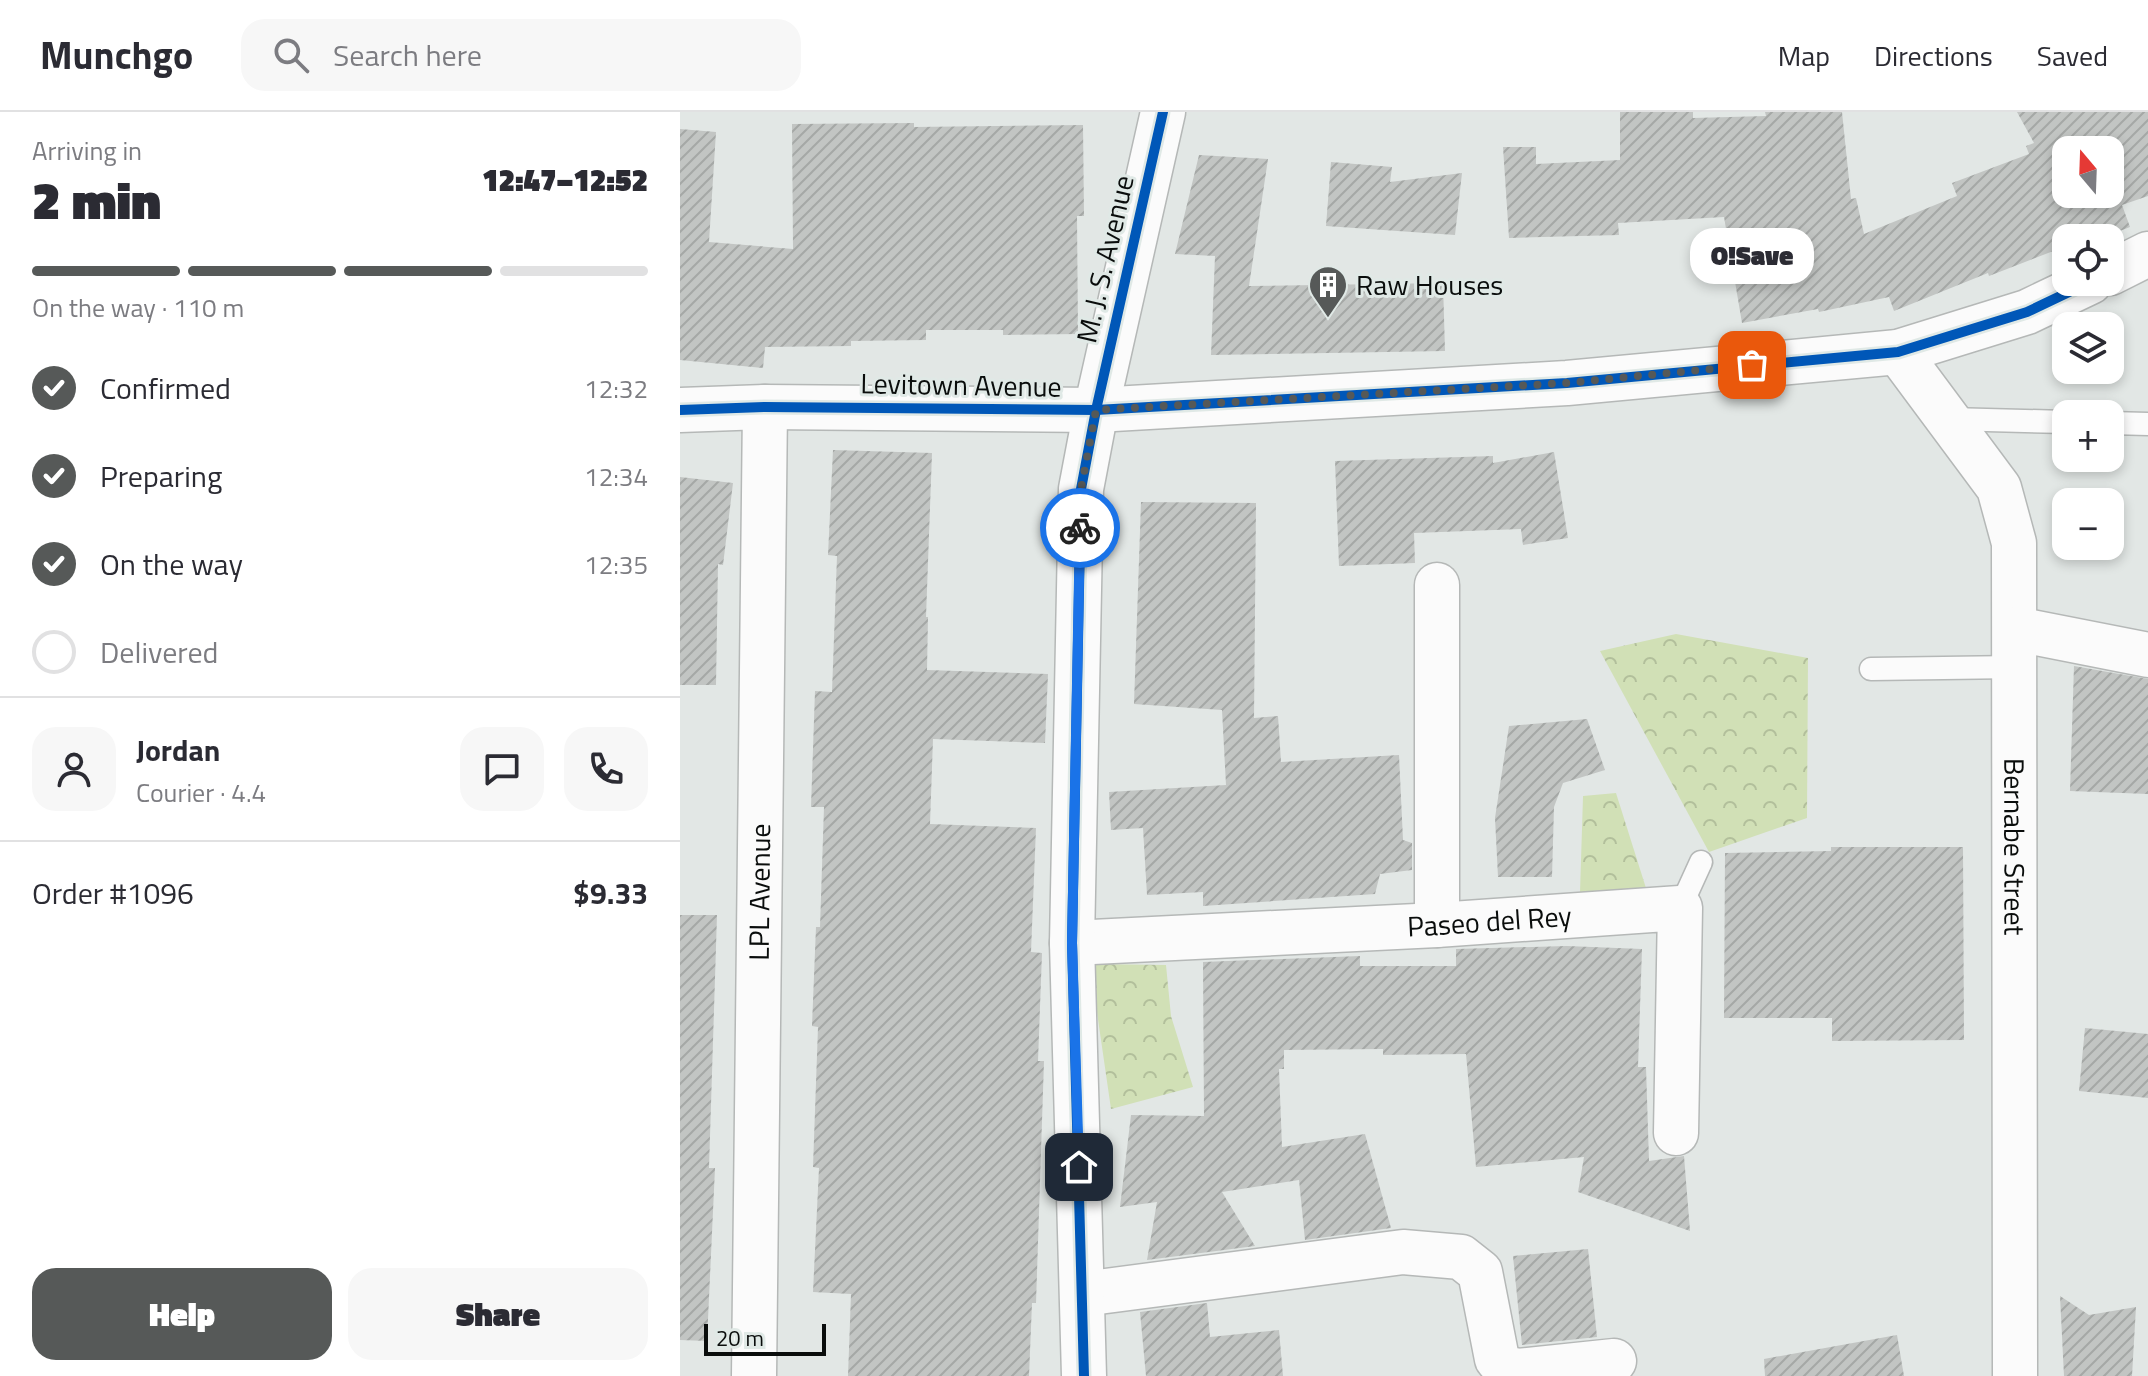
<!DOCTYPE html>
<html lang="en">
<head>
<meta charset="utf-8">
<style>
	body { margin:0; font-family:"Titillium Web",sans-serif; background:#f7f7f7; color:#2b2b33; height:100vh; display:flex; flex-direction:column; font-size:30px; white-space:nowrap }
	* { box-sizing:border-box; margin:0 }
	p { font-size:26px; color:#7c7c81 }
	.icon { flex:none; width:44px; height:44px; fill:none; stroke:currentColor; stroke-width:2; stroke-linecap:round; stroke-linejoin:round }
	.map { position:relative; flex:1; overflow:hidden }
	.drawer { display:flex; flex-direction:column; background:#fff; width:680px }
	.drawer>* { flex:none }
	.needle { width:52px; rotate:341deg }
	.tools { position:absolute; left:1372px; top:24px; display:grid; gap:16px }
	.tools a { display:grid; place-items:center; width:72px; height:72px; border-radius:16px; background:#fff; box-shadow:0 4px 12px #0003; font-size:40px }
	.scale { position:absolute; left:24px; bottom:20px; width:122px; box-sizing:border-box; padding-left:8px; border:4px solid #0a0d0c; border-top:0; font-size:22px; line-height:28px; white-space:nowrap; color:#0a0d0c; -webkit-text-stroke:6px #e0e9e6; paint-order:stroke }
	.pin { position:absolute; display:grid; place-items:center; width:68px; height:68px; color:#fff; margin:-34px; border-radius:16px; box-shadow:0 4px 12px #0006 }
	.courier { position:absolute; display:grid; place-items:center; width:80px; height:80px; margin:-40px; border:6px solid #1a73e8; border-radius:50%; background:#fff; color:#222; box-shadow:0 2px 10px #0007 }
	.bubble { position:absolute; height:56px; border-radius:24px; background:#fff; box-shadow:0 4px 12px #0003; font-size:26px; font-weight:800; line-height:56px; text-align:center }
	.head em { font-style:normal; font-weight:800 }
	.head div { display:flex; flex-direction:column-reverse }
	.head { display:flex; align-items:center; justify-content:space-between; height:136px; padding:0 32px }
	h1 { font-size:52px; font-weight:800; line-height:60px }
	.bar { display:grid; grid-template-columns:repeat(4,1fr); gap:12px 8px; align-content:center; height:96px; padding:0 32px }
	.bar i { height:10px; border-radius:6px; background:#e1e1e2 }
	.bar .selected { background:#565958 }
	.bar p { grid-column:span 4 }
	.line { display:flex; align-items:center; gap:20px; padding:0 32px; border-top:2px solid #e1e1e2 }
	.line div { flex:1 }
	.round { display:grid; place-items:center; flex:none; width:84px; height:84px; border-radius:24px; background:#f7f7f7 }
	ol { padding:0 32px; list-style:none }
	li { display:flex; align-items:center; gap:24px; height:88px }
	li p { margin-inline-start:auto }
	li .icon { padding:8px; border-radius:50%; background:#565958; color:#fff; stroke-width:4 }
	li:last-child { color:#7c7c81 }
	li i { width:44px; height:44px; border:4px solid #e1e1e2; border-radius:50% }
	.action { display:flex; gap:16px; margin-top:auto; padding:16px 32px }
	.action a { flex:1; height:92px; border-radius:24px; background:#565958; color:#fff; font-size:32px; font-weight:800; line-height:92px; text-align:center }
	.action a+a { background:#f7f7f7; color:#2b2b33 }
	header { display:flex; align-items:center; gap:48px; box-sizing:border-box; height:112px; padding:0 40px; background:#fff; border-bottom:2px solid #e1e1e2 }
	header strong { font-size:38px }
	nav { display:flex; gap:44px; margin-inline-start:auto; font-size:28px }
	.search { width:560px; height:72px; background:#f7f7f7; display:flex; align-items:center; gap:20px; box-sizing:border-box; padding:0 28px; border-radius:24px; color:#7c7c81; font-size:30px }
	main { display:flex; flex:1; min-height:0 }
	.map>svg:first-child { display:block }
</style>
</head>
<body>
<header>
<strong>Munchgo</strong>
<div class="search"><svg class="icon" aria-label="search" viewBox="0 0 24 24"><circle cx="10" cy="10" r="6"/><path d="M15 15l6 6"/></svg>Search here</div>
<nav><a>Map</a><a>Directions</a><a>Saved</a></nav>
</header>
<main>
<section class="drawer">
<div class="head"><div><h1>2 min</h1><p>Arriving in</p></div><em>12:47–12:52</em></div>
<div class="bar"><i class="selected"></i><i class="selected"></i><i class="selected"></i><i></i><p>On the way · 110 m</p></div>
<ol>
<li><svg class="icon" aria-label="check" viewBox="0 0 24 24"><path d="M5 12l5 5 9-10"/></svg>Confirmed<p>12:32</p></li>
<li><svg class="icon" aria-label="check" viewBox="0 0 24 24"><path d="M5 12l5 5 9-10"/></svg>Preparing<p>12:34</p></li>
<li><svg class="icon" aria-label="check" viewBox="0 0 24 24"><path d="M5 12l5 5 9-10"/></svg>On the way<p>12:35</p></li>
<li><i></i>Delivered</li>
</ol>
<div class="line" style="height:144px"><a class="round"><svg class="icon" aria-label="person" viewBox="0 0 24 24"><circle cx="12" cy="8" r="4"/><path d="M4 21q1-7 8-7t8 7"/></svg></a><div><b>Jordan</b><p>Courier · 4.4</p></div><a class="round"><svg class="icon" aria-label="chat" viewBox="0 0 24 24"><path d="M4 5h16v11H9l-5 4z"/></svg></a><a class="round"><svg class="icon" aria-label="phone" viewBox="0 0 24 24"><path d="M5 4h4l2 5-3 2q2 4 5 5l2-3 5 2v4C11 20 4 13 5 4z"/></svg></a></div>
<div class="line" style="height:104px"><div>Order #1096</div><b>$9.33</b></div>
<div class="action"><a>Help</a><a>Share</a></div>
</section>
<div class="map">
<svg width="1468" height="1264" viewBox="0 0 1468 1264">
	<defs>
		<pattern id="park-crowns" width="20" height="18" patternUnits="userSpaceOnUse" patternTransform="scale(2)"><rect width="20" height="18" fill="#d1e0b6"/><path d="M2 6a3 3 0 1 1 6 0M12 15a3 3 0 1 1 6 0" fill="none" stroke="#b2bf9b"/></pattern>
		<pattern id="building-hatch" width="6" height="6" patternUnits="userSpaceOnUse" patternTransform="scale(2)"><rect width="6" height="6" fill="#c2c5c3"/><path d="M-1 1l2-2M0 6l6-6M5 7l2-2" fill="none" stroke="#a5a8a6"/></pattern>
	</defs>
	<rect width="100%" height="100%" fill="#e2e7e5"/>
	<g fill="url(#park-crowns)">
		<polygon points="996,522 1128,546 1127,706 1029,740 920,539"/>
		<polygon points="936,681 971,792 900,780 903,684"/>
		<polygon points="410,852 486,853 491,904 513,975 431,997"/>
	</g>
	<g fill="url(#building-hatch)" fill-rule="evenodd">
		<path d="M940,0h73v6l73,-2 -1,-4h77l9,87 5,-1 8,36 93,-38 -5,-13 77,-29 -3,-8 8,-3 -17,-31h131v84l-26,9 8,22 -28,11h-45l4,10 -72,28 -1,-3 -94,38 -5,-14 -70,15 -1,-3 -76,14 -18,-106 -106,6 1,12 -110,3 -6,-91h33v17l84,-4zM1386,38h44v44h-44z"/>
		<polygon points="234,11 234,15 403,13 404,104 397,104 398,222 323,223 323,218 246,218 246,228 171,229 171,234 85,235 83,256 0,248 0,17 36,20 29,130 113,137 112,12"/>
		<polygon points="519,43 588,47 569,174 763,171 765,239 531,243 535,144 495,142"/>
		<polygon points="651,50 712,55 710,70 782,61 775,123 646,114"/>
		<polygon points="153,338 252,341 246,505 248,505 247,558 368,562 365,631 253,627 250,712 356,716 351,840 362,841 358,949 364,949 356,1191 352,1191 349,1264 168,1264 171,1182 133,1180 139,1056 133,1055 138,915 132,914 136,815 140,815 144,695 131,695 135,579 152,580 157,444 148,443"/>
		<polygon points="874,340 888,426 843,433 841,417 734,421 735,451 659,454 655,349 813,344 813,351"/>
		<polygon points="0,365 53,371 43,453 38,452 36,573 0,573"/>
		<polygon points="461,390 576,391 574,606 598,604 601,650 719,643 723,728 732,731 732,758 700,762 695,782 523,794 523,780 467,783 463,716 431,718 429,680 546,673 542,598 454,592"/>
		<polygon points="1394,554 1468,567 1468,682 1390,679"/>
		<polygon points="907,607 925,658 883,671 874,695 872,765 818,765 815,706 829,614"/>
		<polygon points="1151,735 1283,735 1284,928 1152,929 1152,906 1044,906 1045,741 1151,739"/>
		<polygon points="0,803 37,803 29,1056 35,1056 27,1229 0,1228"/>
		<polygon points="887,834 962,837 958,955 966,955 969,1049 1004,1044 1010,1119 898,1080 904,1045 796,1055 786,942 703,943 703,937 604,938 604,957 599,957 602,1035 685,1022 711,1116 625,1128 619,1068 542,1080 575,1134 467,1148 477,1090 440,1095 451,1003 524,1004 523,850 680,844 680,854 776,854 776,837"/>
		<polygon points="1405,916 1468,922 1468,986 1399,979"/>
		<polygon points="908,1137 917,1225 842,1233 833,1144"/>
		<polygon points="1380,1184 1409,1203 1456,1195 1452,1264 1384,1264"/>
		<polygon points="527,1191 530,1225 599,1218 603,1264 466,1264 460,1200"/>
		<polygon points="1217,1223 1224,1264 1085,1264 1084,1247"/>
	</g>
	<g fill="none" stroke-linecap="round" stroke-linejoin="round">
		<g stroke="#b5b8b7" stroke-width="25">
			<g id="service">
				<polyline points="1269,307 1386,310"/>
				<polyline points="1430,311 1468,312"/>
				<polyline points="1191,557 1336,555"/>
				<polyline points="1000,796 1021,750"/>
			</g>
		</g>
		<g stroke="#b5b8b7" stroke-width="47">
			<g id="minor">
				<polyline points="1430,161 1468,142"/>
				<path id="s1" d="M1218,240l101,136 15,55 1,833"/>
				<polyline points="0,298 85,295 416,298 887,271 1218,240 1347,200 1410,170"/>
				<polyline points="757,473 757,813"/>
				<polyline points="1336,517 1468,543"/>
				<path id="s2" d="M392,831l365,-18 243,-17 -4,225"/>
				<polyline points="403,1182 723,1140 781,1145 800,1160 817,1247 825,1256 838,1259 934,1249"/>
				<path id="s3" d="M74,1264l11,-969"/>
				<polyline points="404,1264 392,831 401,377 416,298 483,0"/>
			</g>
		</g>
		<use href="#service" stroke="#fbfbfb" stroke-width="22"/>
		<use href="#minor" stroke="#fbfbfb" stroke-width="44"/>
		<g stroke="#e0e9e6" stroke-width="15">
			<g id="cycleway">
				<polyline points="0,298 85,295 416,298 887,271 1218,240 1347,200 1410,170"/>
				<polyline points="404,1264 392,831 401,377 416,298 483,0"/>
			</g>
		</g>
		<use href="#cycleway" stroke="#0057b8" stroke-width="10"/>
	</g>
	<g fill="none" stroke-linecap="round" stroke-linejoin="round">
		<polyline stroke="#565958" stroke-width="8" stroke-dasharray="0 14.4" points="400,416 401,377 416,298 887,271 1072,253"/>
		<polyline stroke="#1a73e8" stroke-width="10" points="399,1055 392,831 400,416"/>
	</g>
	<defs>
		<g id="building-pin" transform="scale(2)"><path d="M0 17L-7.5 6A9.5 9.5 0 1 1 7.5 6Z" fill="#565958" stroke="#e0e9e6"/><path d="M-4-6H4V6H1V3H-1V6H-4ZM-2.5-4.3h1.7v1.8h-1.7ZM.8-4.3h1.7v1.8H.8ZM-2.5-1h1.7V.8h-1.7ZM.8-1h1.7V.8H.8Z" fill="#fff"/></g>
	</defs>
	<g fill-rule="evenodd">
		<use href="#building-pin" x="648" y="173"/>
	</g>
	<g text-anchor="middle" stroke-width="6" stroke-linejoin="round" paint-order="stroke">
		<g font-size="28" fill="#0a0d0c" stroke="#e0e9e6">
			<text transform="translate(425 147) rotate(-77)" y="10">M. J. S. Avenue</text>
			<text transform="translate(281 273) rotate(1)" y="10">Levitown Avenue</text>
			<text dy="10" stroke="none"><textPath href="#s1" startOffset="530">Bernabe Street</textPath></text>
			<text dy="10" stroke="none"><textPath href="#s3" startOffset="484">LPL Avenue</textPath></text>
			<text dy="10" stroke="none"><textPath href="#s2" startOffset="418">Paseo del Rey</textPath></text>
		</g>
		<g font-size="28" fill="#0a0d0c" stroke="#e0e9e6" text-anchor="start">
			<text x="676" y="183">Raw Houses</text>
		</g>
	</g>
</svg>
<div class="tools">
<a><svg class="needle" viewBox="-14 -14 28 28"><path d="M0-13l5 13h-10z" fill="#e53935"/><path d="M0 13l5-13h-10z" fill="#7c7c81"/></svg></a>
<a><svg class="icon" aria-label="locate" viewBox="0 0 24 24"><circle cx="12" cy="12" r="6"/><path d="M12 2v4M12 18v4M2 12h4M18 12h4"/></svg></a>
<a><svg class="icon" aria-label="layers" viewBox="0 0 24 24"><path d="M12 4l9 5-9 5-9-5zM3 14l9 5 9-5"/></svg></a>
<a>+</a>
<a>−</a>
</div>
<div class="scale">20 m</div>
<div class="pin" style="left:1072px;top:253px;background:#ea580c"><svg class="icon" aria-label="bag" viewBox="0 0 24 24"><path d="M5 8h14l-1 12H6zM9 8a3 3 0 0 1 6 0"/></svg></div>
<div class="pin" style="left:399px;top:1055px;background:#1f2937"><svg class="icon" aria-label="home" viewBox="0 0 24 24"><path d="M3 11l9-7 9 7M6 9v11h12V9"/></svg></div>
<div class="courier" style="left:400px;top:416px"><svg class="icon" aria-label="bike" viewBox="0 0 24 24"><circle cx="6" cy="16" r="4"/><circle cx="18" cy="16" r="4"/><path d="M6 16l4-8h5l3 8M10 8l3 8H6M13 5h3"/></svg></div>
<div class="bubble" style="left:1010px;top:116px;width:124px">O!Save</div>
</div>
</main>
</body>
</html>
